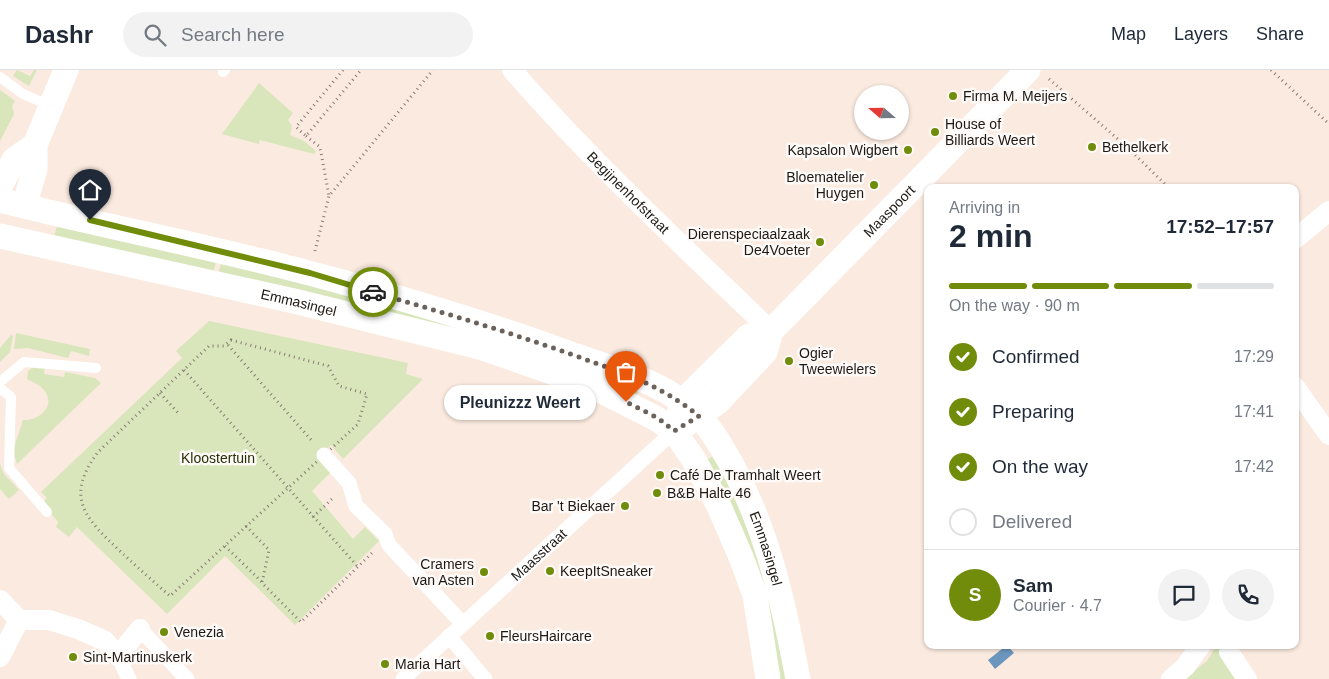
<!DOCTYPE html>
<html lang="en">
<head>
<meta charset="utf-8">
<style>
	body { margin:0; font-family:Helvetica,sans-serif; background:#f2f2f3; color:#1f2937; height:100vh; display:flex; flex-direction:column; font-size:19px; white-space:nowrap }
	* { box-sizing:border-box; margin:0 }
	p { font-size:16px; color:#747a83 }
	.icon { flex:none; width:28px; height:28px; fill:none; stroke:currentColor; stroke-width:2; stroke-linecap:round; stroke-linejoin:round }
	.map { position:relative; flex:1; overflow:hidden }
	.sheet { position:absolute; left:924px; top:114px; width:375px; height:465px; display:flex; flex-direction:column; background:#fff; border-radius:10px; box-shadow:0 1px 4px #0004 }
	.sheet>* { flex:none }
	.needle { width:32px; rotate:290deg }
	.fabs { position:absolute; left:854px; top:15px; display:grid; gap:10px }
	.fabs a { display:grid; place-items:center; width:55px; height:55px; border-radius:50%; background:#fff; box-shadow:0 1px 4px #0004; font-size:25px }
	.pin { position:absolute; display:grid; place-items:center; width:42px; height:42px; color:#fff; margin:-51px -21px; border-radius:50% 50% 50% 0; rotate:-45deg; box-shadow:0 0 5px #0007 }
	.pin .icon { rotate:45deg }
	.courier { position:absolute; display:grid; place-items:center; width:50px; height:50px; margin:-25px; border:4px solid #708c0a; border-radius:50%; background:#fff; color:#222; box-shadow:0 1px 6px #0007 }
	.bubble { position:absolute; height:35px; border-radius:18px; background:#fff; box-shadow:0 1px 4px #0004; font-size:16px; font-weight:800; line-height:35px; text-align:center }
	.summary em { font-style:normal; font-weight:800 }
	.summary div { display:flex; flex-direction:column-reverse }
	.summary { display:flex; align-items:center; justify-content:space-between; height:85px; padding:0 25px }
	h1 { font-size:32px; font-weight:800; line-height:38px }
	.bar { display:grid; grid-template-columns:repeat(4,1fr); gap:8px 5px; align-content:center; height:60px; padding:0 25px }
	.bar i { height:6px; border-radius:4px; background:#e0e1e3 }
	.bar .current { background:#708c0a }
	.bar p { grid-column:span 4 }
	.line { display:flex; align-items:center; gap:12px; padding:0 25px; border-top:1px solid #e0e1e3 }
	.line div { flex:1 }
	.round { display:grid; place-items:center; flex:none; width:52px; height:52px; border-radius:26px; background:#f2f2f3 }
	ol { padding:0 25px; list-style:none }
	li { display:flex; align-items:center; gap:15px; height:55px }
	li p { margin-inline-start:auto }
	li .icon { padding:5px; border-radius:50%; background:#708c0a; color:#fff; stroke-width:4 }
	li:last-child { color:#747a83 }
	li i { width:28px; height:28px; border:2px solid #e0e1e3; border-radius:50% }
	header { display:flex; align-items:center; gap:30px; box-sizing:border-box; height:70px; padding:0 25px; background:#fff; border-bottom:1px solid #e0e1e3 }
	header strong { font-size:24px }
	nav { display:flex; gap:28px; margin-inline-start:auto; font-size:18px }
	.search { width:350px; height:45px; background:#f2f2f3; display:flex; align-items:center; gap:12px; box-sizing:border-box; padding:0 18px; border-radius:28px; color:#747a83; font-size:19px }
	.map>svg:first-child { display:block }
</style>
</head>
<body>
<header>
<strong>Dashr</strong>
<div class="search"><svg class="icon" aria-label="search" viewBox="0 0 24 24"><circle cx="10" cy="10" r="6"/><path d="M15 15l6 6"/></svg>Search here</div>
<nav><a>Map</a><a>Layers</a><a>Share</a></nav>
</header>
<div class="map">
<svg width="1329" height="609" viewBox="0 0 1329 609">
	<rect width="100%" height="100%" fill="#fbeadf"/>
	<g fill="#d9e5ba">
		<polygon points="17,0 30,6 34,0 37,0 29,16 13,6"/>
		<polygon points="259,13 293,43 288,50 292,56 290,65 304,71 316,81 314,84 260,70 259,74 222,64"/>
		<polygon points="0,20 15,31 12,36 14,44 0,71"/>
		<polygon points="58,152 217,188 212,208 53,171"/>
		<polygon points="222,189 309,210 641,317 634,330 217,209"/>
		<polygon points="209,251 408,293 406,304 423,309 343,389 331,375 320,386 332,401 312,421 353,469 365,457 379,471 295,555 225,486 167,544 77,457 69,467 56,457 58,452 42,433 47,428 41,422 182,288 176,281"/>
		<polygon points="16,263 90,279 89,286 71,281 68,288 28,278 14,279"/>
		<polygon points="11,265 13,266 10,282 0,292 0,278"/>
		<path d="M33,297l12,1 -1,6 20,3 1,-5 30,6 6,5 -84,81 -4,-13 10,-31c16,1 34,-14 21,-30 -4,-5 -11,-8 -17,-11l1,-8z"/>
		<polygon points="717,384 753,456 791,609 774,609 701,393"/>
		<polygon points="0,394 4,404 19,420 9,429 0,419"/>
		<polygon points="1217,575 1233,575 1240,609 1184,609 1207,591"/>
	</g>
	<polygon fill="#6b97be" points="1007,575 1014,583 995,599 988,590"/>
	<g fill="none" stroke-linecap="round" stroke-linejoin="round">
		<g stroke="#877c75" stroke-width="3" stroke-dasharray="1 4" stroke-linecap="butt">
			<polyline points="343,0 296,57 306,66 361,0"/>
			<polyline points="1271,0 1329,54"/>
			<polyline points="1049,9 1127,77 1169,118"/>
			<polyline points="306,66 320,77 329,126"/>
			<polyline points="315,181 329,126 433,0"/>
			<path d="M231,270l97,26 11,20 28,8 -9,30 -188,172c-16,-14 -33,-29 -49,-44 -36,-34 -57,-54 -23,-100l111,-106h15z"/>
			<polyline points="228,275 312,371"/>
			<polyline points="184,300 358,497"/>
			<polyline points="160,323 180,345"/>
			<polyline points="313,447 334,427"/>
			<polyline points="246,456 269,480 262,513 301,552 373,482"/>
			<polyline points="225,476 262,512"/>
		</g>
		<g stroke="#fff" stroke-width="10">
			<polyline points="223,2 225,0"/>
			<polyline points="0,7 23,24 51,36"/>
			<polyline points="0,312 24,292 96,298"/>
			<polyline points="0,318 11,327 9,398 47,442"/>
		</g>
		<g stroke="#fff" stroke-width="15">
			<polyline points="324,385 349,413 356,436 385,464 389,475 463,554"/>
			<polyline points="140,559 187,609"/>
			<polyline points="449,566 485,609"/>
			<polyline points="118,586 129,609"/>
			<path id="s1" d="M403,609l271,-248"/>
		</g>
		<g stroke="#fff" stroke-width="20">
			<path id="s2" d="M512,0c81,93 171,176 259,261"/>
			<polyline points="1295,169 1329,141"/>
			<polyline points="1295,317 1329,365"/>
			<polyline points="0,530 19,550"/>
			<polyline points="19,550 49,550 78,559 105,571 118,586 140,559"/>
			<polyline points="1229,582 1247,609"/>
			<polyline points="0,587 19,550"/>
			<polyline points="1171,609 1185,597 1201,575"/>
		</g>
		<g stroke="#fff" stroke-width="25">
			<polyline points="0,116 14,90 35,75"/>
			<path id="s3" d="M0,130c103,26 207,46 309,73 87,23 174,49 259,80 44,16 100,29 133,65 13,15 23,33 33,51 35,66 50,137 64,210"/>
			<polyline points="24,136 35,99 35,75 66,0"/>
			<path id="s4" d="M0,166l294,65 186,46 114,40 63,32 17,12 20,29 24,44 23,53 14,38 13,84"/>
			<polyline points="678,347 682,332 749,266 771,261"/>
			<path id="s5" d="M685,355l33,-23 47,-50 6,-21 257,-261"/>
		</g>
	</g>
	<g fill="none" stroke-linecap="round" stroke-linejoin="round">
		<path stroke="#6b625b" stroke-width="5" stroke-dasharray="0 9" d="M373,222c68,20 136,40 203,64 47,17 83,28 123,60l-25,15 -16,-13 -32,-16"/>
		<polyline stroke="#708c0a" stroke-width="6" points="90,150 310,203 373,222"/>
	</g>
	<g fill="#708c0a" stroke="#fdfaf8" stroke-width="2">
		<circle cx="953" cy="26" r="5"/>
		<circle cx="935" cy="62" r="5"/>
		<circle cx="1092" cy="77" r="5"/>
		<circle cx="908" cy="80" r="5"/>
		<circle cx="874" cy="115" r="5"/>
		<circle cx="820" cy="172" r="5"/>
		<circle cx="789" cy="291" r="5"/>
		<circle cx="660" cy="405" r="5"/>
		<circle cx="657" cy="423" r="5"/>
		<circle cx="625" cy="436" r="5"/>
		<circle cx="550" cy="501" r="5"/>
		<circle cx="484" cy="502" r="5"/>
		<circle cx="164" cy="562" r="5"/>
		<circle cx="490" cy="566" r="5"/>
		<circle cx="73" cy="587" r="5"/>
		<circle cx="385" cy="594" r="5"/>
	</g>
	<g text-anchor="middle" stroke-width="5" stroke-linejoin="round" paint-order="stroke">
		<g font-size="14" fill="#1d1814" stroke="#fdfaf8" text-anchor="start">
			<text x="963" y="31">Firma M. Meijers</text>
			<text x="945" y="59">House of<tspan x="945" dy="16">Billiards Weert</tspan></text>
			<text x="1102" y="82">Bethelkerk</text>
			<text x="898" y="85" text-anchor="end">Kapsalon Wigbert</text>
			<text x="864" y="112" text-anchor="end">Bloematelier<tspan x="864" dy="16">Huygen</tspan></text>
			<text x="810" y="169" text-anchor="end">Dierenspeciaalzaak<tspan x="810" dy="16">De4Voeter</tspan></text>
			<text x="799" y="288">Ogier<tspan x="799" dy="16">Tweewielers</tspan></text>
			<text x="670" y="410">Café De Tramhalt Weert</text>
			<text x="667" y="428">B&amp;B Halte 46</text>
			<text x="615" y="441" text-anchor="end">Bar 't Biekaer</text>
			<text x="474" y="499" text-anchor="end">Cramers<tspan x="474" dy="16">van Asten</tspan></text>
			<text x="560" y="506">KeepItSneaker</text>
			<text x="174" y="567">Venezia</text>
			<text x="500" y="571">FleursHaircare</text>
			<text x="83" y="592">Sint-Martinuskerk</text>
			<text x="395" y="599">Maria Hart</text>
		</g>
		<g font-size="14" fill="#1d1814" stroke="#fdfaf8">
			<text dy="5" stroke="none"><textPath href="#s2" startOffset="169">Begijnenhofstraat</textPath></text>
			<text dy="5" stroke="none"><textPath href="#s5" startOffset="299">Maaspoort</textPath></text>
			<text dy="5" stroke="none"><textPath href="#s4" startOffset="306">Emmasingel</textPath></text>
			<text dy="5" stroke="none"><textPath href="#s3" startOffset="885">Emmasingel</textPath></text>
			<text dy="5" stroke="none"><textPath href="#s1" startOffset="184">Maasstraat</textPath></text>
		</g>
		<g font-size="14" fill="#283005" stroke="#fdfaf8">
			<text x="218" y="393">Kloostertuin</text>
		</g>
	</g>
</svg>
<div class="fabs">
<a><svg class="needle" viewBox="-14 -14 28 28"><path d="M0-13l5 13h-10z" fill="#e53935"/><path d="M0 13l5-13h-10z" fill="#747a83"/></svg></a>
</div>
<div class="pin" style="left:626px;top:332px;background:#ea580c"><svg class="icon" aria-label="bag" viewBox="0 0 24 24"><path d="M5 8h14l-1 12H6zM9 8a3 3 0 0 1 6 0"/></svg></div>
<div class="pin" style="left:90px;top:150px;background:#1f2937"><svg class="icon" aria-label="home" viewBox="0 0 24 24"><path d="M3 11l9-7 9 7M6 9v11h12V9"/></svg></div>
<div class="courier" style="left:373px;top:222px"><svg class="icon" aria-label="car" viewBox="0 0 24 24"><path d="M5 17H2v-5l4-1 3-4h7l3 4 3 1v5h-3M9 17h6M6 11h13"/><circle cx="7" cy="17" r="2"/><circle cx="17" cy="17" r="2"/></svg></div>
<div class="bubble" style="left:444px;top:315px;width:152px">Pleunizzz Weert</div>
<section class="sheet">
<div class="summary"><div><h1>2 min</h1><p>Arriving in</p></div><em>17:52–17:57</em></div>
<div class="bar"><i class="current"></i><i class="current"></i><i class="current"></i><i></i><p>On the way · 90 m</p></div>
<ol>
<li><svg class="icon" aria-label="check" viewBox="0 0 24 24"><path d="M5 12l5 5 9-10"/></svg>Confirmed<p>17:29</p></li>
<li><svg class="icon" aria-label="check" viewBox="0 0 24 24"><path d="M5 12l5 5 9-10"/></svg>Preparing<p>17:41</p></li>
<li><svg class="icon" aria-label="check" viewBox="0 0 24 24"><path d="M5 12l5 5 9-10"/></svg>On the way<p>17:42</p></li>
<li><i></i>Delivered</li>
</ol>
<div class="line" style="height:90px"><b class="round" style="background:#708c0a;color:#fff">S</b><div><b>Sam</b><p>Courier · 4.7</p></div><a class="round"><svg class="icon" aria-label="chat" viewBox="0 0 24 24"><path d="M4 5h16v11H9l-5 4z"/></svg></a><a class="round"><svg class="icon" aria-label="phone" viewBox="0 0 24 24"><path d="M5 4h4l2 5-3 2q2 4 5 5l2-3 5 2v4C11 20 4 13 5 4z"/></svg></a></div>
</section>
</div>
</body>
</html>
